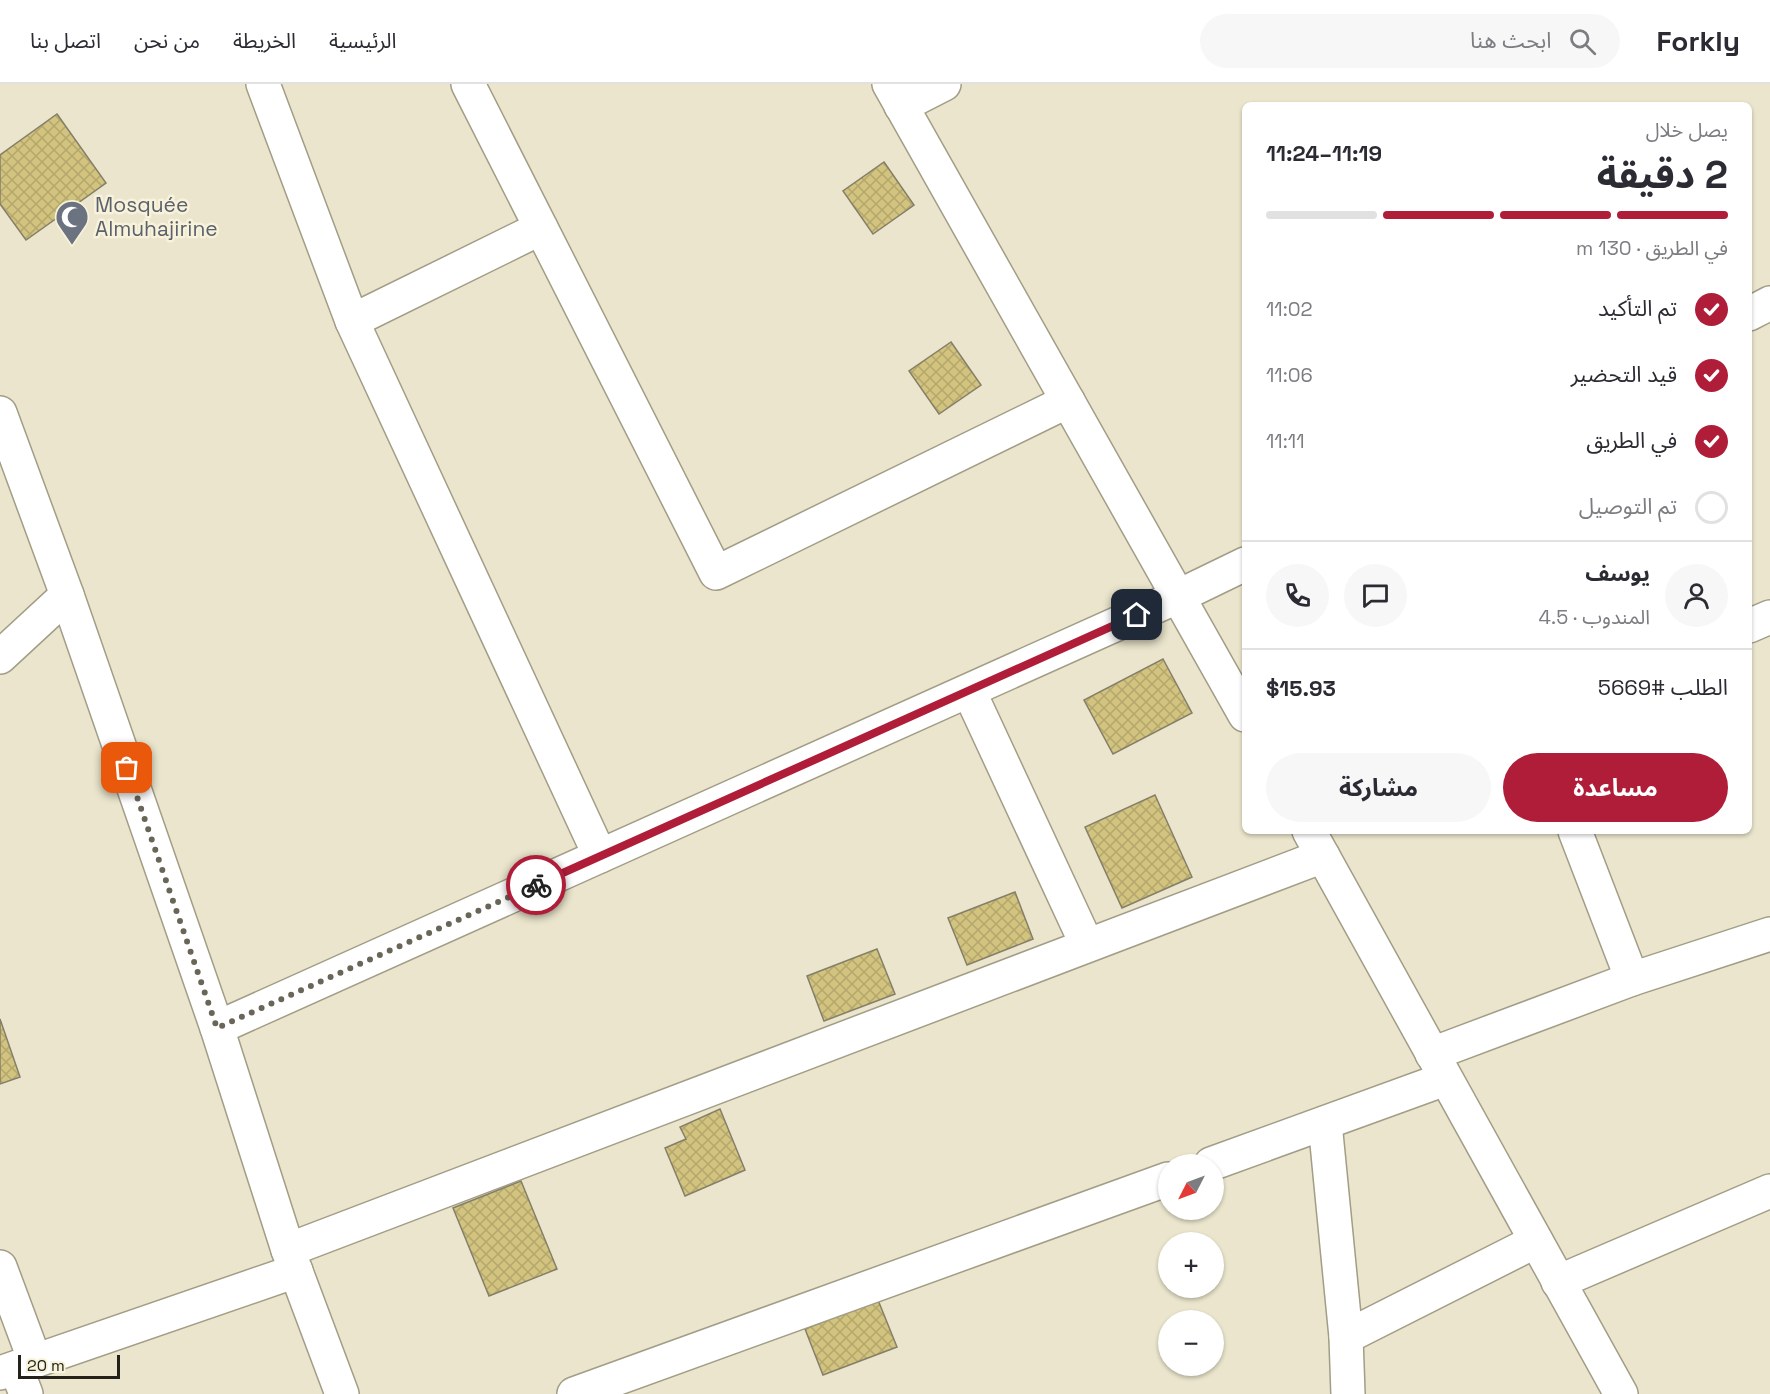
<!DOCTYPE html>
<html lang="ar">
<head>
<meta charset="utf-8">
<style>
	body { margin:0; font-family:"Space Grotesk","Noto Sans Arabic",sans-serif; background:#f7f7f7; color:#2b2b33; direction:rtl; height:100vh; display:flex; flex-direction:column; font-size:22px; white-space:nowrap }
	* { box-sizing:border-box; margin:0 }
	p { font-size:20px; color:#7c7c81 }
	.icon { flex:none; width:33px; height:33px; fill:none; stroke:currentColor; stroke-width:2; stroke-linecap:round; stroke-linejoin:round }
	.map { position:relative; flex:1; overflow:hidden; direction:ltr }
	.sheet { position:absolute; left:1242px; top:18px; width:510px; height:732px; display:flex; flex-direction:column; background:#fff; border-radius:9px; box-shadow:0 2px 4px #0004; direction:rtl }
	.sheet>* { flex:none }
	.needle { width:39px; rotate:228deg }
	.fabs { position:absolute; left:1158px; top:1070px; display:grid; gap:12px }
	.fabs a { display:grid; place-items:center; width:66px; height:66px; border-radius:50%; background:#fff; box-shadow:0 2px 4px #0004; font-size:30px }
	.scale { position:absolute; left:18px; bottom:15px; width:102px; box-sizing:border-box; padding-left:6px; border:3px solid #232119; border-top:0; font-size:16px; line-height:21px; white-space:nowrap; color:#232119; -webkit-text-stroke:4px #f7f2d9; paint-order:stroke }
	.pin { position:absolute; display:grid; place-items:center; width:51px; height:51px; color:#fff; margin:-26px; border-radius:12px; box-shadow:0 3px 9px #0006 }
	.courier { position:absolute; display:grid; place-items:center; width:60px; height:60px; margin:-30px; border:4px solid #b01d39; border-radius:50%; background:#fff; color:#222; box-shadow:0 2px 8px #0007 }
	.summary em { font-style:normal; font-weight:700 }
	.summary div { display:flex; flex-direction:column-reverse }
	.summary { display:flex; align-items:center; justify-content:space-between; height:102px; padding:0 24px }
	h1 { font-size:39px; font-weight:700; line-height:45px }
	.bar { display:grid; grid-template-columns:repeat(4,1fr); gap:9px 6px; align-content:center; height:72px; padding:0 24px }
	.bar i { height:8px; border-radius:4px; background:#e1e1e2 }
	.bar .active { background:#b01d39 }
	.bar p { grid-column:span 4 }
	.line { display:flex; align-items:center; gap:15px; padding:0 24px; border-top:2px solid #e1e1e2 }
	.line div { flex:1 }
	.round { display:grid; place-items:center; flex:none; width:63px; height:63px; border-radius:32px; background:#f7f7f7 }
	ol { padding:0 24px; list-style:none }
	li { display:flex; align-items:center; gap:18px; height:66px }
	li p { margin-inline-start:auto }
	li .icon { padding:6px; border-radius:50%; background:#b01d39; color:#fff; stroke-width:4 }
	li:last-child { color:#7c7c81 }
	li i { width:33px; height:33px; border:3px solid #e1e1e2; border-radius:50% }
	.cta { display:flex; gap:12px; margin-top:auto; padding:12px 24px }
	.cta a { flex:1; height:69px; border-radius:36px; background:#b01d39; color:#fff; font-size:24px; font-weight:700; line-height:69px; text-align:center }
	.cta a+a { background:#f7f7f7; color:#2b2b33 }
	header { display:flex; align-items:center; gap:36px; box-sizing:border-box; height:84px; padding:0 30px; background:#fff; border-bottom:2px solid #e1e1e2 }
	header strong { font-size:28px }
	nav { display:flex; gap:33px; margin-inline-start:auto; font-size:21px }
	.search { width:420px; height:54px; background:#f7f7f7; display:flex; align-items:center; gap:15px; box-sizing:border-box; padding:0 21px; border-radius:33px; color:#7c7c81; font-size:22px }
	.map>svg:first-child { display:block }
</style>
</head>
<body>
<header>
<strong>Forkly</strong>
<div class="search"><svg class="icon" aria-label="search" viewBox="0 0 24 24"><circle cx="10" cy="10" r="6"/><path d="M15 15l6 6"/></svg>ابحث هنا</div>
<nav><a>الرئيسية</a><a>الخريطة</a><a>من نحن</a><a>اتصل بنا</a></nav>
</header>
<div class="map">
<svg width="1770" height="1310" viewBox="0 0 1770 1310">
	<defs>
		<pattern id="building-cross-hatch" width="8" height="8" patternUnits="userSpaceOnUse" patternTransform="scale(1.5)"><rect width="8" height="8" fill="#d2c37e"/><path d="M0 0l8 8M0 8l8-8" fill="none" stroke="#b4a76c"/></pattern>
	</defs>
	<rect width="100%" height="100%" fill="#eae5cc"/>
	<g fill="url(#building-cross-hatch)" stroke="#847f69" stroke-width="1.5">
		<polygon points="57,30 106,99 26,156 0,120 0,71"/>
		<polygon points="884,78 914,121 873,150 843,107"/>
		<polygon points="951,258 981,301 939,330 909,287"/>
		<polygon points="1163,575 1192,629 1113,670 1084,616"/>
		<polygon points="1155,711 1192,793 1122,824 1085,743"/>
		<polygon points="1015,808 1033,855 967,881 948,834"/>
		<polygon points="877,865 895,910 824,937 807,892"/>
		<polygon points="0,935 20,993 0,1000"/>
		<polygon points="720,1025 745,1086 685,1112 665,1064 686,1055 680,1043"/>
		<polygon points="521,1097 557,1185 489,1212 453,1124"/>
		<polygon points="878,1216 897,1263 823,1291 805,1245"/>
	</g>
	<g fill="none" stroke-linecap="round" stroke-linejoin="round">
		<g stroke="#a29d86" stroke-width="36">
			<g id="minor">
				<polyline points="263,0 352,237 600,772"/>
				<polyline points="468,0 716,489 1068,317"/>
				<polyline points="889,0 1245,631"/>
				<polyline points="901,22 944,0"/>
				<polyline points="1749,230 1770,219"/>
				<polyline points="352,237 541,144"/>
				<polyline points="1749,542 1770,533"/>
				<polyline points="0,573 67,511"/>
				<polyline points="969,607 1087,861"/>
				<polyline points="1309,747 1621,1310"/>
				<polyline points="1575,747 1632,895"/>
				<polyline points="217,944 1179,512 1245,480"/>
				<polyline points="1432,970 1632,895 1770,850"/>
				<polyline points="1325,1039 1346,1253 1536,1157"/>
				<polyline points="1211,1080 1445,995"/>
				<polyline points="288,1166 1323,772"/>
				<polyline points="0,1183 35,1277"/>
				<polyline points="1558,1198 1770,1107"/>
				<polyline points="1346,1253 1348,1310"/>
				<polyline points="16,1284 26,1310"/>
				<polyline points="0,1289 296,1187"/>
				<polyline points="574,1310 1168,1095"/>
			</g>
		</g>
		<g stroke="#a29d86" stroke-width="36">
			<polyline id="tertiary" points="0,329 67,511 217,944 288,1166 342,1310"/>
		</g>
		<use href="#minor" stroke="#fff" stroke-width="33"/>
		<use href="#tertiary" stroke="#fff" stroke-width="33"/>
	</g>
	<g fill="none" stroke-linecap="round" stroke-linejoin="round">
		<polyline stroke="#696658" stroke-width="6" stroke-dasharray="0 10.8" points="127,684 217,944 536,801"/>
		<polyline stroke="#b01d39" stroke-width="8" points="536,801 1137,531"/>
	</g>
	<defs>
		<g id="mosque-pin" transform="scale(1.725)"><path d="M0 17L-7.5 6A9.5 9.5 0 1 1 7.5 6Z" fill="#6b7280" stroke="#f7f2d9"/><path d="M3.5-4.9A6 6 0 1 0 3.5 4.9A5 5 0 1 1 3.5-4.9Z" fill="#fff"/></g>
	</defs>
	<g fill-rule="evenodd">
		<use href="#mosque-pin" x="72" y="133"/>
	</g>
	<g text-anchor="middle" stroke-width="5" stroke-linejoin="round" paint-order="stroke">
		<g font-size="21" fill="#5b616d" stroke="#f7f2d9" text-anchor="start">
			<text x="95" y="128">Mosquée<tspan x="95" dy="24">Almuhajirine</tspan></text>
		</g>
	</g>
</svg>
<div class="fabs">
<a><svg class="needle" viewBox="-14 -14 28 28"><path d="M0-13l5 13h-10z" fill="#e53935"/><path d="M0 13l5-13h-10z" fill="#7c7c81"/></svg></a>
<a>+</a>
<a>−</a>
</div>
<div class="scale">20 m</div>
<div class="pin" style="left:127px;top:684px;background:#ea580c"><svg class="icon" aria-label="bag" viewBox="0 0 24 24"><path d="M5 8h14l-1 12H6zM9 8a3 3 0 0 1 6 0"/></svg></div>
<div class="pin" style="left:1137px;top:531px;background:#1f2937"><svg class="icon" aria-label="home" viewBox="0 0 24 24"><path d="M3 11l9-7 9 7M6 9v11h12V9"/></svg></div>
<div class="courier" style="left:536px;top:801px"><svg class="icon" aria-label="bike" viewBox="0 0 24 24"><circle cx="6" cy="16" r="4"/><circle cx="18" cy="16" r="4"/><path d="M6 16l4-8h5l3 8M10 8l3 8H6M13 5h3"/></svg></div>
<section class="sheet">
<div class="summary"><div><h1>2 دقيقة</h1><p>يصل خلال</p></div><em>11:19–11:24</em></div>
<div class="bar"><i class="active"></i><i class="active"></i><i class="active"></i><i></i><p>في الطريق · 130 m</p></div>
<ol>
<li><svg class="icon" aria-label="check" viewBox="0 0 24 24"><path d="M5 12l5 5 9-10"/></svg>تم التأكيد<p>11:02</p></li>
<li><svg class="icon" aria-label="check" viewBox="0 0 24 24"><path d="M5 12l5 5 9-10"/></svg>قيد التحضير<p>11:06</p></li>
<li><svg class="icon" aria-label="check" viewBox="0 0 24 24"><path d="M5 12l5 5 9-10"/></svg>في الطريق<p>11:11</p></li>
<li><i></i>تم التوصيل</li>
</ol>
<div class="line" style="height:108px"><a class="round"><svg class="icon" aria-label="person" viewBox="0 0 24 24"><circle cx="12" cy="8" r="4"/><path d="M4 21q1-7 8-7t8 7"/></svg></a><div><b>يوسف</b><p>المندوب · 4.5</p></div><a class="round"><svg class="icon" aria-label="chat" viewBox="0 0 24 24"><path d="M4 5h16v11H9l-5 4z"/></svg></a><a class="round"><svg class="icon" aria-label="phone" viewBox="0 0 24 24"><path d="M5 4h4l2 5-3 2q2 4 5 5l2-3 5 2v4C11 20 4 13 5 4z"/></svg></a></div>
<div class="line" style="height:78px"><div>الطلب #5669</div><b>$15.93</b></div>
<div class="cta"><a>مساعدة</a><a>مشاركة</a></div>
</section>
</div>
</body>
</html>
